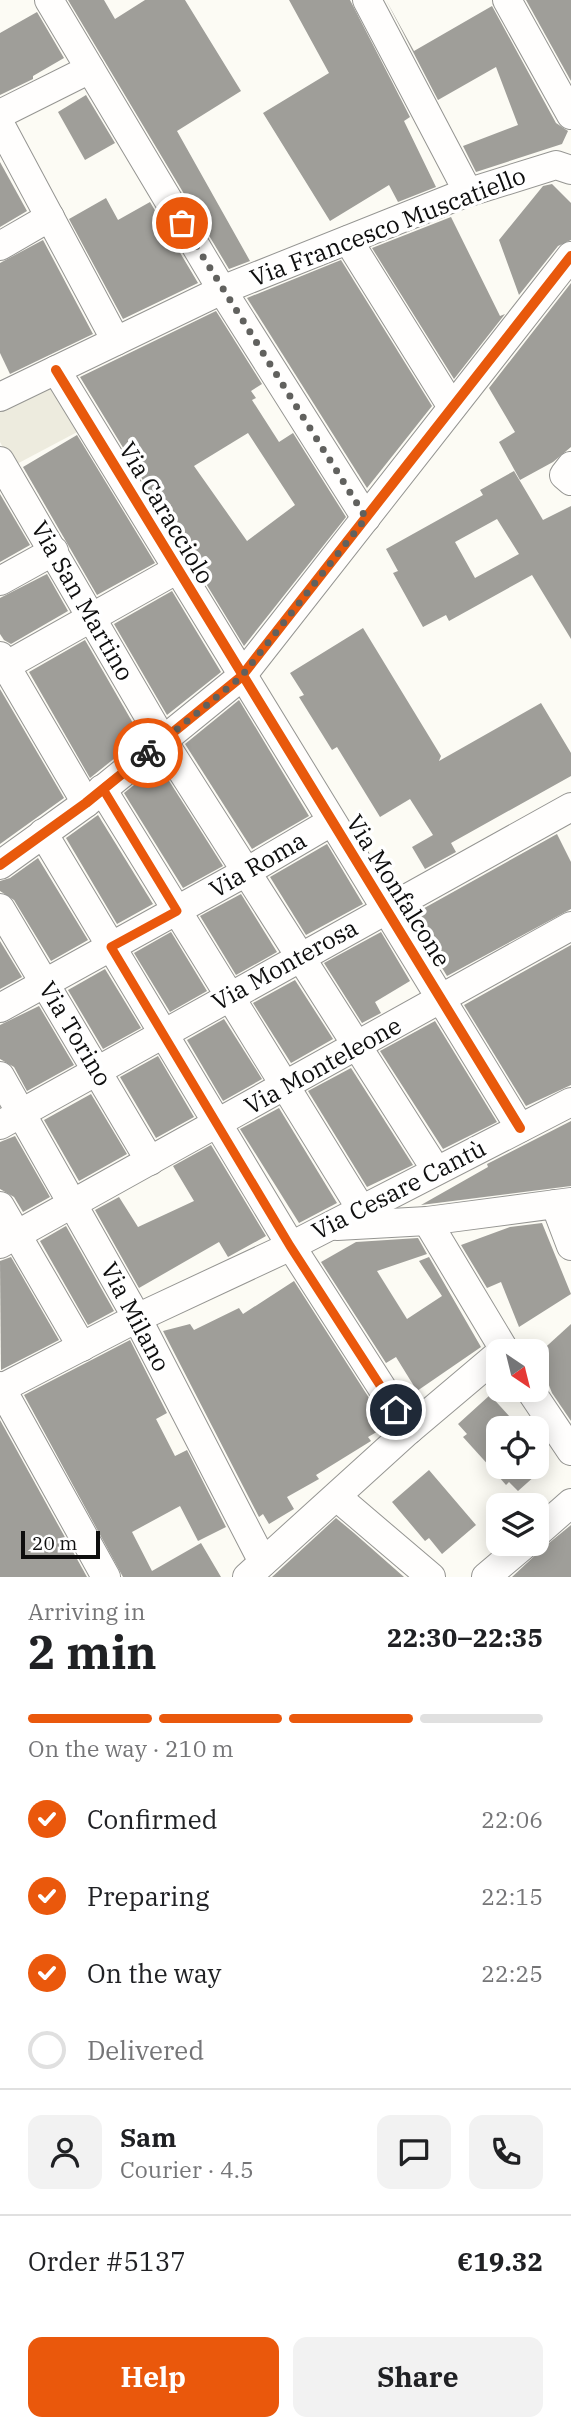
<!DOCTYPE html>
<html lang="en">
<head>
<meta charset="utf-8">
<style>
	body { margin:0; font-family:"IBM Plex Serif",serif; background:#f2f2f2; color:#202124; height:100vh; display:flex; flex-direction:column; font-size:26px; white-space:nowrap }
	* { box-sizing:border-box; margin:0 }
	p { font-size:23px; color:#757577 }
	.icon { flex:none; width:38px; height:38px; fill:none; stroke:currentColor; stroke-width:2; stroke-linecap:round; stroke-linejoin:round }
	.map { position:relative; height:1577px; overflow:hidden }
	.side { display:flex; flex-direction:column; background:#fff; flex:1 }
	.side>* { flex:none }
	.needle { width:46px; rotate:145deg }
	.fabs { position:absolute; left:486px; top:1339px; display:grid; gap:14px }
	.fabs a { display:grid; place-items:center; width:63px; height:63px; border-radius:14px; background:#fff; box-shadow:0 4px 18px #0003; font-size:35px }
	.scale { position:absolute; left:21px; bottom:18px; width:79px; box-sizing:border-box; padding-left:7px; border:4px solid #0e0e0e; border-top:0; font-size:19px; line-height:24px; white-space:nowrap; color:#0e0e0e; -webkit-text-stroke:5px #fff; paint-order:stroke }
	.pin { position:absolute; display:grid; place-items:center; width:60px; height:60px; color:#fff; margin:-30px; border:4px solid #fff; border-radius:50%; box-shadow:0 2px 7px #0007 }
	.courier { position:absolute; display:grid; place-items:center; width:70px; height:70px; margin:-35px; border:5px solid #ea580c; border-radius:50%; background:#fff; color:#222; box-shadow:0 2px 9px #0007 }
	.head em { font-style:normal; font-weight:800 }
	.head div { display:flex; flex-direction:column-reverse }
	.head { display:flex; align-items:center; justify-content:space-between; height:119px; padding:0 28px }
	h1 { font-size:46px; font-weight:800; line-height:52px }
	.bar { display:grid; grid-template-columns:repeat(4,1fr); gap:10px 7px; align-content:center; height:84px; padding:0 28px }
	.bar i { height:9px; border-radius:5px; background:#e0e0e0 }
	.bar .on { background:#ea580c }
	.bar p { grid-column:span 4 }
	.line { display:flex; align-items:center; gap:18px; padding:0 28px; border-top:2px solid #e0e0e0 }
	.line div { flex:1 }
	.round { display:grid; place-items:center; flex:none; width:74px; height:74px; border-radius:14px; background:#f2f2f2 }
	ol { padding:0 28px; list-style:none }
	li { display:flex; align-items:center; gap:21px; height:77px }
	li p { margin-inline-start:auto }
	li .icon { padding:7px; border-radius:50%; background:#ea580c; color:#fff; stroke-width:4 }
	li:last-child { color:#757577 }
	li i { width:38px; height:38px; border:4px solid #e0e0e0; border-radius:50% }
	.button { display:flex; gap:14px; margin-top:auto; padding:14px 28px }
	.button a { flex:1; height:80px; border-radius:14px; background:#ea580c; color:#fff; font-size:28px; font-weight:800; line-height:80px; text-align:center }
	.button a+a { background:#f2f2f2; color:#202124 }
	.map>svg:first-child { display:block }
</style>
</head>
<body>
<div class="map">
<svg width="571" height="1577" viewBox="0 0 571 1577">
	<rect width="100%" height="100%" fill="#fcfbf4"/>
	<polygon fill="#edebde" points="55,382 81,430 13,466 0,442 0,411"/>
	<g fill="#9f9e99" fill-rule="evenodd">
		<polygon points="68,0 104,0 115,19 145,0 185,0 241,91 177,131 250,261 229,269"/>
		<polygon points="289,0 350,0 410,117 404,121 436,187 398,202 389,185 330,221 263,113 329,73"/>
		<polygon points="386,0 414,51 492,6 556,123 568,131 562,144 476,172 463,146 518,125 496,67 438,100"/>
		<polygon points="526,0 571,0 571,81"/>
		<polygon points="37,12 64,58 33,76 33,79 0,95 0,33"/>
		<polygon points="86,95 115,143 85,160 58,112"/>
		<polygon points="0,162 27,211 0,227"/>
		<polygon points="552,184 571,203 571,240 558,246 519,295 499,240 543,186"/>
		<polygon points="106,198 118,220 150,202 198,283 123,319 69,219"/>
		<polygon points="451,217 500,316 505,314 454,379 372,248"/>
		<polygon points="43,240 93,334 10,374 0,353 0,263"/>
		<polygon points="341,260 432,406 367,488 247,298"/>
		<polygon points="571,283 571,447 553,462 520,480 499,442 515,432 489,388"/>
		<path d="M216,311l46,73 -11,7 5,7 -4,2 27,42 14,-9 53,84 -102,129 -164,-269zM248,433l47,72 -48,36 -53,-75z"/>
		<polygon points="77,435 155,563 97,595 23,467"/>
		<path d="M514,471l29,49 28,-14v133l-39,-64 -83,46 -3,-6 -23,12 -30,-54 5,-2 -12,-22 97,-54 -3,-5zM497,519l22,35 -44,24 -20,-36z"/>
		<polygon points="0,494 30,545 0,562"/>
		<polygon points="47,574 68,611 11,644 4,640 0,634 0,598"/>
		<polygon points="172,591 221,672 167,715 114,624"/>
		<polygon points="363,628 441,756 439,761 541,703 571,753 571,776 451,843 456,852 425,869 412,847 433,835 410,799 380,817 337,747 332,750 299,697 304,695 290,673"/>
		<polygon points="85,640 141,737 90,778 29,672"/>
		<polygon points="0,689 64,798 0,844"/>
		<polygon points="239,700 309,816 252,849 185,744"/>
		<polygon points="159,765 223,866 183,888 124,793"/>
		<polygon points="98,815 153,904 117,924 66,838"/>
		<polygon points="557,834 571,862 571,909 447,976 410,916"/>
		<polygon points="327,844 363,904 306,935 270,877"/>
		<polygon points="38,858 88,940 51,961 14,900 0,891 0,881 10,878"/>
		<polygon points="241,894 277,952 236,975 200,916"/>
		<polygon points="171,932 207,991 170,1012 134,953"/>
		<polygon points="381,932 410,981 375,1002 381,1013 362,1023 324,963"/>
		<polygon points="0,941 22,977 0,989"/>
		<polygon points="571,945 571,1085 526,1106 464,1005"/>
		<polygon points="105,969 141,1028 103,1049 68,990"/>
		<polygon points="295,980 333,1039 291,1063 253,1003"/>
		<polygon points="39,1006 74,1065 27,1091 14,1067 0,1059 0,1025"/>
		<polygon points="224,1019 262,1079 223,1101 187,1040"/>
		<polygon points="435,1021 497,1122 443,1149 380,1051"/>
		<polygon points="158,1056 194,1117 156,1138 120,1077"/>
		<polygon points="351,1068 413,1165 367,1187 308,1091"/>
		<polygon points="91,1094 127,1154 79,1181 44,1120"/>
		<polygon points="279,1108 337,1203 299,1223 240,1129"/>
		<polygon points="571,1121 571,1186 421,1205 488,1167 487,1164"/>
		<polygon points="15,1136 50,1197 23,1212 14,1197 0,1189 0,1142"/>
		<polygon points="211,1145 266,1236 228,1257 219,1242 139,1288 95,1210 119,1197 138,1227 194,1201 173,1166"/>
		<polygon points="542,1223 571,1294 519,1327 501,1282 487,1288 461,1245 510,1227"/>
		<polygon points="66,1226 114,1311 88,1325 40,1241"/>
		<polygon points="418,1238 427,1254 377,1271 407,1319 442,1296 419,1261 429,1257 481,1347 417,1391 396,1357 386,1363 321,1262 356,1242"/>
		<polygon points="11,1257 59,1340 1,1370 0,1261"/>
		<polygon points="294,1281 387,1426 368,1437 371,1441 316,1475 319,1479 287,1497 294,1509 269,1524 263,1514 259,1517 163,1331 190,1324 194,1330 239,1308 243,1314"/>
		<polygon points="571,1324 571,1421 552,1393 537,1355"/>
		<polygon points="130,1340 167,1413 156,1419 175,1456 187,1450 226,1527 198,1541 180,1506 132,1532 152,1571 201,1543 221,1577 123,1577 24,1395"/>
		<polygon points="490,1395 520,1428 499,1428 499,1466 537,1466 537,1448 547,1459 533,1472 536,1475 518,1491 509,1482 506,1485 492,1469 463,1437 467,1434 458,1424"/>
		<polygon points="0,1420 87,1577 0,1577"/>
		<polygon points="429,1470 476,1525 442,1554 429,1538 425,1541 392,1502"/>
		<polygon points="336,1518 354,1533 404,1577 272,1577"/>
		<polygon points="571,1525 571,1577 512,1577 543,1548"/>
	</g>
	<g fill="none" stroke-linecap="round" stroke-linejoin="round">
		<g stroke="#959592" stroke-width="30">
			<g id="minor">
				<polyline points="49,0 222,290 366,518"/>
				<polyline points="367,0 468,192"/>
				<polyline points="507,0 571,115"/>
				<polyline points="0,114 90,69"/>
				<polyline points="0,124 116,341"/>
				<polyline points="348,240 452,407"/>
				<polyline points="0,246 50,217"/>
				<polyline points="56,370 520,1128"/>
				<polyline points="0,397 222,290 460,195 556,165 571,170"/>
				<polyline points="0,461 163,741 436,1170"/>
				<polyline points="571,466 564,475 571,481"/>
				<polyline points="0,581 54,551"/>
				<polyline points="0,656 86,803"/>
				<polyline points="0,669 176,570"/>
				<polyline points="102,789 361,1209"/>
				<polyline points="43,833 291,1246 409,1430"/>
				<polyline points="0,865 86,803 241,677 571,256"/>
				<polyline points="0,908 150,1161"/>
				<polyline points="0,1008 246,872 331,822"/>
				<polyline points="0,1076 137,1318 263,1562"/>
				<polyline points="0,1125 571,807"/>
				<polyline points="555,1204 571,1246"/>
				<polyline points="0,1206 82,1347"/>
				<polyline points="427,1221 505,1351"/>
				<polyline points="337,1226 427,1221 571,1202"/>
				<polyline points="0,1244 571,926"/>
				<polyline points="0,1386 106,1577"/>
				<polyline points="0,1389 137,1318 291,1246 571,1102"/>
				<polyline points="530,1390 571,1451"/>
				<polyline points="337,1497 431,1577"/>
				<polyline points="537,1533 571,1503"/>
				<polyline points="247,1577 409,1430 499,1354"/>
				<polyline points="486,1577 525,1544"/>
			</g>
		</g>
		<use href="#minor" stroke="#fffefd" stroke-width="28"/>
		<g stroke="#fff" stroke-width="15">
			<g id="cycleway">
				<polyline points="56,370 520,1128"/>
				<polyline points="0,865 86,803 241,677 571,256"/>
			</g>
		</g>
		<use href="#cycleway" stroke="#e8590c" stroke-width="10"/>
	</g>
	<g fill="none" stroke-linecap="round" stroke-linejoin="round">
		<polyline stroke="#61615e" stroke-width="7" stroke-dasharray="0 12.6" points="148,753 241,677 366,518 182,223"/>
		<polyline stroke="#ea580c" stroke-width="9" points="148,753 103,789 177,911 111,947 290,1246 396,1410"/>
	</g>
	<g text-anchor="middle" stroke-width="7" stroke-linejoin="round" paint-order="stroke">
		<g font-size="24" fill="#0e0e0e" stroke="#fff">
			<text transform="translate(388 227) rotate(-21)" y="8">Via Francesco Muscatiello</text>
			<text transform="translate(166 513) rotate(59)" y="8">Via Caracciolo</text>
			<text transform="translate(82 601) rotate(60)" y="8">Via San Martino</text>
			<text transform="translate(258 865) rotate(-30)" y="8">Via Roma</text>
			<text transform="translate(398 891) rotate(58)" y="8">Via Monfalcone</text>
			<text transform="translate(285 965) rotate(-29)" y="8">Via Monterosa</text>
			<text transform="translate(75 1034) rotate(59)" y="8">Via Torino</text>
			<text transform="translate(323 1066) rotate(-29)" y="8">Via Monteleone</text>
			<text transform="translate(399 1190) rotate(-27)" y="8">Via Cesare Cantù</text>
			<text transform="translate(135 1317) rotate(62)" y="8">Via Milano</text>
		</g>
	</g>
</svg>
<div class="fabs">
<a><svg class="needle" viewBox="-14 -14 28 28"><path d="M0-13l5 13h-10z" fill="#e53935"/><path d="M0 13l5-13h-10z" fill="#757577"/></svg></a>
<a><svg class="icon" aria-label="locate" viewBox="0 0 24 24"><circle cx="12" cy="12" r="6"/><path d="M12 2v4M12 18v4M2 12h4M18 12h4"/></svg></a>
<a><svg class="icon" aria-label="layers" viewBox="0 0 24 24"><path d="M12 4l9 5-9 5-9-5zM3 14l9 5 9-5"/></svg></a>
</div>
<div class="scale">20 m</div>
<div class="pin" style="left:182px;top:223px;background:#ea580c"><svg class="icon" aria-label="bag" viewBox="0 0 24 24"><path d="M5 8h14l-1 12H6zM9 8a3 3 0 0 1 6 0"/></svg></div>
<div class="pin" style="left:396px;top:1410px;background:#1f2937"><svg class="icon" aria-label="home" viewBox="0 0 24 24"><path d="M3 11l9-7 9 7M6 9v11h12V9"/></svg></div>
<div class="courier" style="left:148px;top:753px"><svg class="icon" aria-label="bike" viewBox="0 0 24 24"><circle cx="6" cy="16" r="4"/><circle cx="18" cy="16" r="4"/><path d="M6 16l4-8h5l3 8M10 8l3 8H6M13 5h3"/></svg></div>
</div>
<section class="side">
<div class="head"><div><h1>2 min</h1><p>Arriving in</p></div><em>22:30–22:35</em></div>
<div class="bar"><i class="on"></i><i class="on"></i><i class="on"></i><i></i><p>On the way · 210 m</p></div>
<ol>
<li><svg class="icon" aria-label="check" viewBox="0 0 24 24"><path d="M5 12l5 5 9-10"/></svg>Confirmed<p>22:06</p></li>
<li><svg class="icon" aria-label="check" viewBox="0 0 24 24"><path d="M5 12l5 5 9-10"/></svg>Preparing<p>22:15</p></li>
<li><svg class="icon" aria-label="check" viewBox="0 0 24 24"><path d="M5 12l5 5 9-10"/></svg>On the way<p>22:25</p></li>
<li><i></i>Delivered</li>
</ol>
<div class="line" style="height:126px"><a class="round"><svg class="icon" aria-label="person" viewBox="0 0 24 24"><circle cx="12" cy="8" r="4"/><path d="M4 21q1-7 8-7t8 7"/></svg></a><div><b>Sam</b><p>Courier · 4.5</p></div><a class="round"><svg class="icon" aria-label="chat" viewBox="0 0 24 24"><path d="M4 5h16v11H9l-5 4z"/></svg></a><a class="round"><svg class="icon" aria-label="phone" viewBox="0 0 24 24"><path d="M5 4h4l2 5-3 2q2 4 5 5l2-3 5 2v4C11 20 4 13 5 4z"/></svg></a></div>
<div class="line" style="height:91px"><div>Order #5137</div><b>€19.32</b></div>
<div class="button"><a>Help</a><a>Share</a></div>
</section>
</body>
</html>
